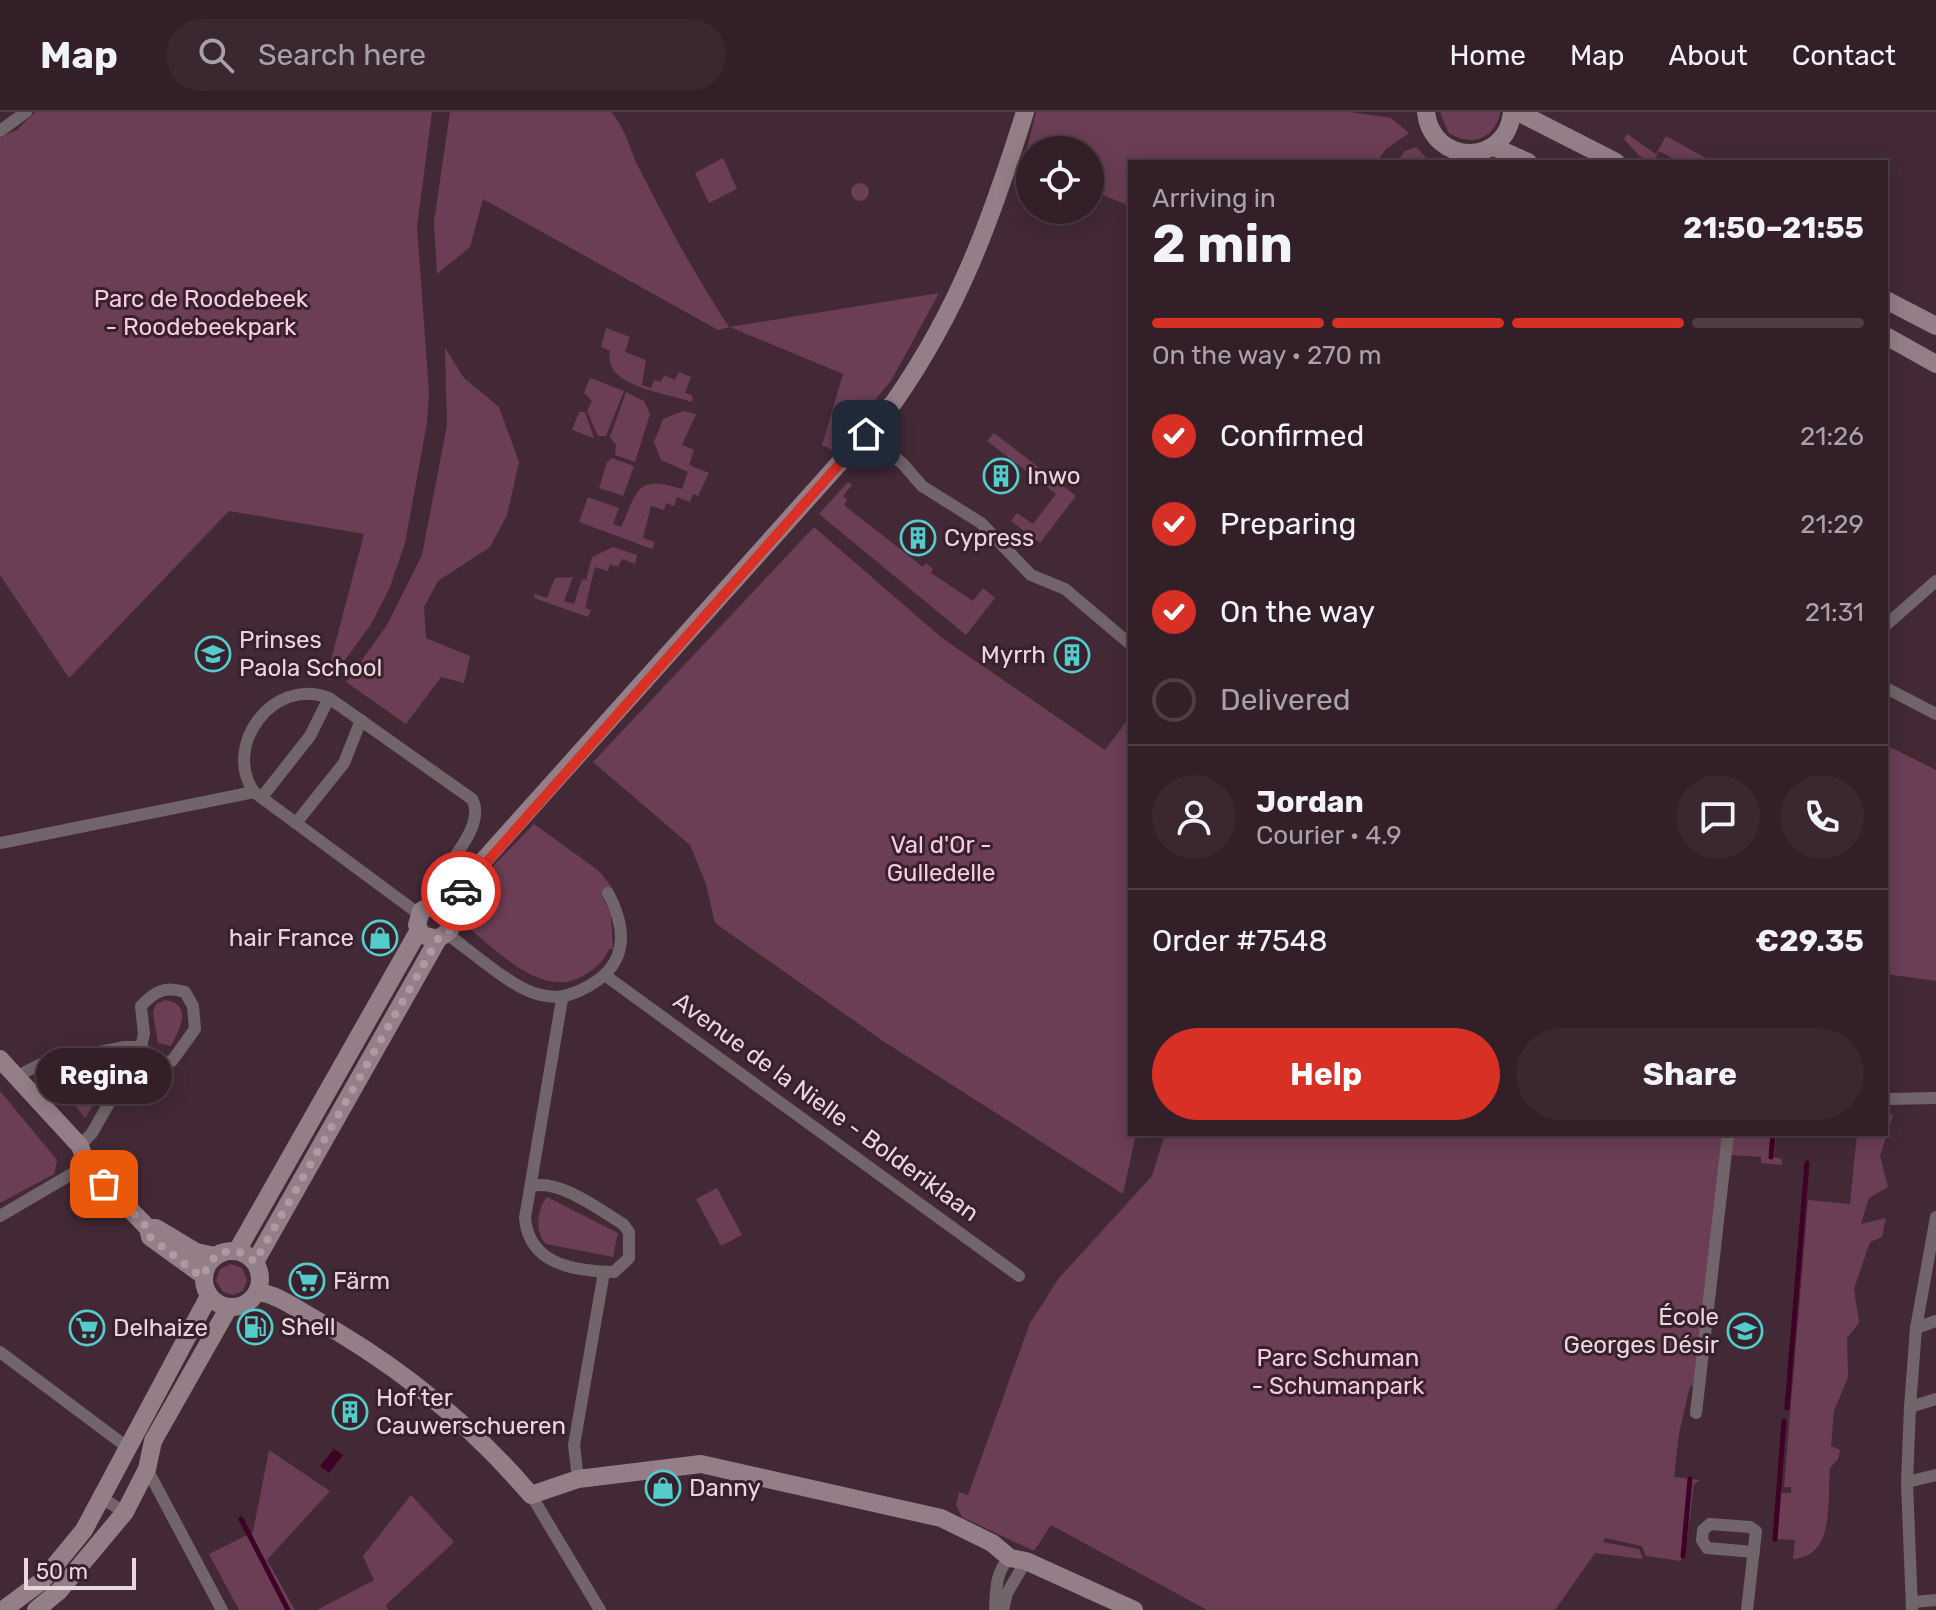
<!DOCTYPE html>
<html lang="en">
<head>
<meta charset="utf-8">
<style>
	body { margin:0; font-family:Rubik,sans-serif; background:#3a2730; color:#f1f3f6; height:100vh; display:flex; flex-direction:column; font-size:30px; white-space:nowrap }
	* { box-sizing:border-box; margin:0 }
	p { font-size:26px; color:#a8a2a8 }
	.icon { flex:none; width:44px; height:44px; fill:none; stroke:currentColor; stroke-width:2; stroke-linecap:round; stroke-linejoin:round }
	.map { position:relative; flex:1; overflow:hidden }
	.drawer { position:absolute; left:1128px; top:48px; width:760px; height:976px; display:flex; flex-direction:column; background:#321f28; border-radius:0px; box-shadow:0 4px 20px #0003,0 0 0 2px #4d3d45 }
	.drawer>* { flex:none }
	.fabs { position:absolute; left:1016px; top:24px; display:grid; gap:16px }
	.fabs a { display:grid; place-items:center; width:88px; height:88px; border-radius:50%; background:#321f28; box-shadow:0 4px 20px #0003,0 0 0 2px #4d3d45; font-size:40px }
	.scale { position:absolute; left:24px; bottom:20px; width:112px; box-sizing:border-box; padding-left:8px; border:4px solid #e9d7df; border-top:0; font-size:22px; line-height:28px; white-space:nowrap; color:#e9d7df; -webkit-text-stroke:6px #38202c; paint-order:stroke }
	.pin { position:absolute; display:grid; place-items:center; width:68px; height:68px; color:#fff; margin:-34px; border-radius:16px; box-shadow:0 4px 12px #0006 }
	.courier { position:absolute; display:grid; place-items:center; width:80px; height:80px; margin:-40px; border:6px solid #d93025; border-radius:50%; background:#fff; color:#222; box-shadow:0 2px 10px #0007 }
	.bubble { position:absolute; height:56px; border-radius:28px; background:#321f28; box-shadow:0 4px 20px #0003,0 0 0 2px #4d3d45; font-size:26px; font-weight:700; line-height:56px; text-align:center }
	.overview em { font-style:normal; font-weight:700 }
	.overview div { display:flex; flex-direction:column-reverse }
	.overview { display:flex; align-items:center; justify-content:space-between; height:136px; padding:0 24px }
	h1 { font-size:52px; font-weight:700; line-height:60px }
	.bar { display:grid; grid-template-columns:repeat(4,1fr); gap:12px 8px; align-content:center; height:96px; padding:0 24px }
	.bar i { height:10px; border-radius:6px; background:#4d3d45 }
	.bar .on { background:#d93025 }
	.bar p { grid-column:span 4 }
	.line { display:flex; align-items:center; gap:20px; padding:0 24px; border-top:2px solid #4d3d45 }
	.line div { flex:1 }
	.round { display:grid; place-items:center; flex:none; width:84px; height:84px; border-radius:42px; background:#3a2730 }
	ol { padding:0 24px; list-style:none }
	li { display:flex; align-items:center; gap:24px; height:88px }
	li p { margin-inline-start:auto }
	li .icon { padding:8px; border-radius:50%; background:#d93025; color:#fff; stroke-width:4 }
	li:last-child { color:#a8a2a8 }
	li i { width:44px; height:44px; border:4px solid #4d3d45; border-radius:50% }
	.button { display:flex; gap:16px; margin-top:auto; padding:16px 24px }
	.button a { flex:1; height:92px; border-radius:48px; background:#d93025; color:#fff; font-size:32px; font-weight:700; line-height:92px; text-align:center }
	.button a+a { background:#3a2730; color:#f1f3f6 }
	header { display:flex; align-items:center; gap:48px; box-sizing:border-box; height:112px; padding:0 40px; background:#321f28; border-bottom:2px solid #4d3d45 }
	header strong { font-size:38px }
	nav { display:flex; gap:44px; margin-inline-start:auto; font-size:28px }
	.search { width:560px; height:72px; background:#3a2730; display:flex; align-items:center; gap:20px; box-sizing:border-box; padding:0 28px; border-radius:44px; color:#a8a2a8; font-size:30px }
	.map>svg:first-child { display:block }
</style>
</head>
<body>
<header>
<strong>Map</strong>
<div class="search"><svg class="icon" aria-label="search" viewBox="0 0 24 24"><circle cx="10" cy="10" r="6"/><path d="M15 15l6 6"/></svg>Search here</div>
<nav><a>Home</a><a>Map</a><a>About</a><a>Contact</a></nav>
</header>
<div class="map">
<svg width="1936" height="1498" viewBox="0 0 1936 1498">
	<rect width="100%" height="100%" fill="#432936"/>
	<g fill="#6b3e55">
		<polygon points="35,0 432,0 417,115 429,280 427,311 405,431 390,475 370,514 330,568 326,567 364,422 229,399 69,566 0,463 0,25 17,18"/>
		<path d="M450,0h161c16,18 19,40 30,60 27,53 55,105 88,155l210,-34 -48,88 -59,69 -10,-5 21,-71 -113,-47 -12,3 -235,-131 -13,48 -33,27 -3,-52z"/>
		<polygon points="1036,0 1350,0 1391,6 1409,21 1386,37 1377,50 1130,50 1130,94 1090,78 1090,38 1026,40"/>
		<path d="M1440,0h60v1c-5,26 -30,35 -52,19z"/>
		<polygon points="1627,22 1656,42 1666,24 1713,50 1680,50 1659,39 1654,50 1639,44 1624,27"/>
		<polygon points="1416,35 1430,50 1396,50 1405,39"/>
		<polygon points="723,46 737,77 709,91 695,61"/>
		<circle cx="860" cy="80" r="9"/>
		<path d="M606,216l24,9 -5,15 21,8 -4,25 9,3 3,-8 7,2 3,-7 11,5 4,-8 12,5 -6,16 8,3 -1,6c-24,-9 -90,-15 -82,-51l-9,-4z"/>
		<polygon points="445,236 464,266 499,295 519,350 507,403 490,435 438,469 424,495 426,526 470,544 464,571 441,565 406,612 346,570 387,513 422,443 447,313"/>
		<polygon points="590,266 624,279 606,324 598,324 587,299 592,289 584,281"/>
		<polygon points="626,280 644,289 650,302 635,350 615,343 616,333 610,325"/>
		<path d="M683,299l13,3 -14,31 12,5 -5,15 20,8 -11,23 -5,-2 -3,8 -13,-5 -3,9 -8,-3 -2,7 -13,-4 -8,32 12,4 -3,7 -73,-27 9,-25 31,11 -6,16 8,3c17,-37 15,-53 61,-38l6,-17 -27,-12 -7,-18 9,-23z"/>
		<polygon points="579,300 585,300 594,326 572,318"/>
		<polygon points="994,321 1076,384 1040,431 1011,409 1017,401 1033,412 1056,382 987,329"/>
		<polygon points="612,346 634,354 623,384 599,376 607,350"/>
		<polygon points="848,370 852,373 843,384 847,388 844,393 923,455 926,451 933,457 931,461 973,489 983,476 995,486 966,523 819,402"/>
		<polygon points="814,415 942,526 1105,638 1130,605 1130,1022 1136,1022 1123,1082 883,929 715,811 706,772 690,733 593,650"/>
		<polygon points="613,435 637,443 635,452 622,447 618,455 610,452 608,459 595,455 585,496 591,498 588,505 534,486 535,482 547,486 555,466 573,465 564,489 574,492 582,467 586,468 592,445"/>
		<polygon points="1886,633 1936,658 1936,869 1886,862"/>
		<path d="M534,712l65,47 13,16 -9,11 8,17 2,34h-4c-5,12 -14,20 -26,27 -42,24 -86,-27 -119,-51l29,-59z"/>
		<path d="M165,888c28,4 15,29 6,46l-13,-3 -5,-31 3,-8z"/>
		<polygon points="110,948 116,950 116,958 85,1006 47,960"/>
		<polygon points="0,979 57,1048 54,1062 0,1091"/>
		<path d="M1886,1000l7,3 -13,41 8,31 -19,11 -8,26 25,-6 -4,19 -12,5 -16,47 5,34 -12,15 1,39 -14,34 -3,35 9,4 -2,9 -8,9c-3,32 6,88 -37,91l2,-19 -18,-1 4,-46h10v-6h-7l24,-287 42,4 7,-70h29z"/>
		<polygon points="1165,1022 1723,1022 1698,1274 1690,1274 1679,1321 1674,1365 1700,1368 1694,1372 1685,1444 1682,1444 1681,1449 1646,1444 1642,1434 1605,1426 1603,1430 1639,1437 1643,1447 1595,1441 1555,1498 1207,1498 1051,1413 1034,1439 962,1405 956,1393 959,1380 968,1383 1030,1211 1059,1166 1152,1064"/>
		<polygon points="1732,1022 1776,1022 1774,1045 1782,1047 1782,1053 1761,1051 1761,1045 1730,1043"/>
		<polygon points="717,1076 742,1123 721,1134 696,1087"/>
		<path d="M547,1085l71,36 -5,24 -67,-13c-12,-12 -9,-35 1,-47z"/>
		<polygon points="231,1152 242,1156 247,1168 243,1179 233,1183 223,1180 216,1169 220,1157"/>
		<polygon points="269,1338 330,1379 267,1448 295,1498 239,1498 209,1442 253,1420"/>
		<polygon points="411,1383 454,1430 386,1493 388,1498 317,1498 374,1468 363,1444"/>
	</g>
	<polygon fill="#3f0027" points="334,1337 343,1343 329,1361 320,1354"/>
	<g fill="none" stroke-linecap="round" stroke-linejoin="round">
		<g stroke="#3f0027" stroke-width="5">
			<polyline points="1771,1045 1773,1022"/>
			<polyline points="1787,1296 1807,1051"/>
			<polyline points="241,1407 288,1498"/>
			<polyline points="1775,1427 1784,1309"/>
			<polyline points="1683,1444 1690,1367"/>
		</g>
		<g stroke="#71646a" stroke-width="12">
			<polyline points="0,19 26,0"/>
			<polyline points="866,322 903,352 922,374 981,411 1031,463 1065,477 1130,532"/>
			<polyline points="1886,513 1936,469"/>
			<polyline points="1886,576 1936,602"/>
			<polyline points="262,685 310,624 329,586"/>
			<polyline points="296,711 344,651 361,608"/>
			<polyline points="0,731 254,680"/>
			<path d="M419,802l-165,-122c-32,-46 19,-116 75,-94l143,101c17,31 -38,73 -44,107"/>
			<path d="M447,822c21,15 65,53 87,59 19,6 30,5 47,-3 45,-21 49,-55 27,-97"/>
			<polyline points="606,864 1019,1164"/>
			<path d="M15,965l28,-14 82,-16h16l19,16 12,-2 23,-32 -2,-23 -8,-14c-20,-6 -30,-1 -44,14l3,28 -3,13 -49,86 -12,13"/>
			<polyline points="1886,987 1936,986"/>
			<path d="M533,1074c26,-7 67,24 90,38l6,8v26l-15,14c-41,-1 -85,-8 -89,-54l37,-219"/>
			<polyline points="0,1104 87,1053"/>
			<polyline points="1916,1216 1936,1209"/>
			<polyline points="0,1240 127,1335"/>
			<polyline points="1910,1295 1936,1287"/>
			<polyline points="1696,1301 1728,1022"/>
			<polyline points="147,1357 222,1498"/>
			<polyline points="578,1367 574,1333 604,1160"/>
			<polyline points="1907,1370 1936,1363"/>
			<polyline points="531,1383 600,1498"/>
			<polyline points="103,1387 125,1400"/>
			<polyline points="1914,1490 1936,1488"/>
			<path d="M995,1498c1,-18 0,-39 15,-52"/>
			<polyline points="1003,1498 1007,1481 1026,1449"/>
			<polyline points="1747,1498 1756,1419 1750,1415 1710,1412 1703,1418 1702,1428 1707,1436 1754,1440"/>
			<polyline points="1912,1498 1907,1370 1910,1295 1916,1216 1936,1105"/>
		</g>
		<g stroke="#947f89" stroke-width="18">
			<path d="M1426,0c6,54 81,55 86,0"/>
			<polyline points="1518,0 1616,50"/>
			<polyline points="1494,35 1528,50"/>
			<polyline points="1886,188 1936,214"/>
			<polyline points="1886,224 1936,252"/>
			<path d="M446,798l37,-49 411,-459c65,-93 97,-182 131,-290"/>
			<polyline points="0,947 80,1034 87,1053 148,1116 150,1125 204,1164"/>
			<polyline points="148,1116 156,1116 196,1140 215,1144"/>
			<circle cx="232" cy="1167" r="28"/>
			<polyline points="237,1139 419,818"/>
			<polyline points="255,1150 438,827 450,818 449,801 432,793 421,799 417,813 422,823 438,827"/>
			<path d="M258,1180c17,2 34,14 50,23 84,46 161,107 223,180l47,-16 123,-15 240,54 51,25 18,15 16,3 108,49"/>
			<polyline points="3,1498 42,1469 84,1418 209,1184"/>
			<polyline points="36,1498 59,1479 125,1400 147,1357 153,1329 229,1195"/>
		</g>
	</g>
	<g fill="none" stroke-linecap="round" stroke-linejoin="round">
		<path stroke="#af9aa4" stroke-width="8" stroke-dasharray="0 14.4" d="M104,1072l44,44 2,9 46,36 8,3c6,-26 32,-33 51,-14l183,-323 12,-9 1,-13 -5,-7 15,-19"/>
		<polyline stroke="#d93025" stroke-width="10" points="461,779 866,322"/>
	</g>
	<defs>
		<g id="building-ring" transform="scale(1.8)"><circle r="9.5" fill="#38202c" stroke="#53cdcb" stroke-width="1.5"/><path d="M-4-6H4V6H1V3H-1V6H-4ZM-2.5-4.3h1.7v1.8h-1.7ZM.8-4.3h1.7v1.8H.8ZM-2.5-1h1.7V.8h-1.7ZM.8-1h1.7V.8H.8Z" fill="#53cdcb"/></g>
		<g id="school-ring" transform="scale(1.8)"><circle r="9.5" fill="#38202c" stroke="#53cdcb" stroke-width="1.5"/><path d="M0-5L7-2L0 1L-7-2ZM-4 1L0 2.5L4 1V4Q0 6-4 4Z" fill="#53cdcb"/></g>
		<g id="shop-ring" transform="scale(1.8)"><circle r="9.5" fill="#38202c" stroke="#53cdcb" stroke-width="1.5"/><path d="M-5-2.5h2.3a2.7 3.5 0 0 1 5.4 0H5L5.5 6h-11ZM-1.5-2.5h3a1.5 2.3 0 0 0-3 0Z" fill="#53cdcb"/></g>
		<g id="supermarket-ring" transform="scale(1.8)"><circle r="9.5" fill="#38202c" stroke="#53cdcb" stroke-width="1.5"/><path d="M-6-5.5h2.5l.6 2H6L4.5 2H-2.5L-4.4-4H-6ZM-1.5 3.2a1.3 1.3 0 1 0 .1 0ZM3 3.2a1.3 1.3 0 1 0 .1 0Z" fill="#53cdcb"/></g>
		<g id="fuel-ring" transform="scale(1.8)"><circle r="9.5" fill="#38202c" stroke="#53cdcb" stroke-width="1.5"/><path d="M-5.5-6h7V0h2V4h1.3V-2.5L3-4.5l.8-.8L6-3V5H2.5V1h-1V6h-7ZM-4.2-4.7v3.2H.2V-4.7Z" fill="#53cdcb"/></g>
	</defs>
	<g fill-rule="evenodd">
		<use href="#building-ring" x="1001" y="364"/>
		<use href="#building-ring" x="918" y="426"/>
		<use href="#school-ring" x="213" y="542"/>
		<use href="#building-ring" x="1072" y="543"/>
		<use href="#shop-ring" x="380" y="826"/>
		<use href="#supermarket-ring" x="307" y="1169"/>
		<use href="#fuel-ring" x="255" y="1215"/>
		<use href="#supermarket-ring" x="87" y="1216"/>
		<use href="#school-ring" x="1745" y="1219"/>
		<use href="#building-ring" x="350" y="1300"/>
		<use href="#shop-ring" x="663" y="1376"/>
	</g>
	<g text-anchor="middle" stroke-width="6" stroke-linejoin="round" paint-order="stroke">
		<g font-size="24" fill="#f7cce0" stroke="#38202c">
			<text x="201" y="195">Parc de Roodebeek<tspan x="201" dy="28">- Roodebeekpark</tspan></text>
			<text x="941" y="741">Val d'Or -<tspan x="941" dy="28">Gulledelle</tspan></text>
			<text x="1338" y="1254">Parc Schuman<tspan x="1338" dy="28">- Schumanpark</tspan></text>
		</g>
		<g font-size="24" fill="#e9d7df" stroke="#38202c" text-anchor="start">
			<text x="1027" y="372">Inwo</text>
			<text x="944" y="434">Cypress</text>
			<text x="239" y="536">Prinses<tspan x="239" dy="28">Paola School</tspan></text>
			<text x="1046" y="551" text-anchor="end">Myrrh</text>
			<text x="354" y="834" text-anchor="end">hair France</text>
			<text x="333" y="1177">Färm</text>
			<text x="1719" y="1213" text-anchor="end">École<tspan x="1719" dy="28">Georges Désir</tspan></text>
			<text x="281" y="1223">Shell</text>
			<text x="113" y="1224">Delhaize</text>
			<text x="376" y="1294">Hof ter<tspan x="376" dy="28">Cauwerschueren</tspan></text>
			<text x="689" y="1384">Danny</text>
		</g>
		<g font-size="24" fill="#e9d7df" stroke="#38202c">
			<text transform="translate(826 995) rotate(36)" y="8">Avenue de la Nielle - Bolderiklaan</text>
		</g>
	</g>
</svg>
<div class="fabs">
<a><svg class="icon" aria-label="locate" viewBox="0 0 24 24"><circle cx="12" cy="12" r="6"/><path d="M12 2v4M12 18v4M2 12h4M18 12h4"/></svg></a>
</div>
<div class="scale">50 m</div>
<div class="pin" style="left:104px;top:1072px;background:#ea580c"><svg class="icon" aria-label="bag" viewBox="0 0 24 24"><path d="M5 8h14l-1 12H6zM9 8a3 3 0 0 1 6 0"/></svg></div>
<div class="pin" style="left:866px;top:322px;background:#1f2937"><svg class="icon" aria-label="home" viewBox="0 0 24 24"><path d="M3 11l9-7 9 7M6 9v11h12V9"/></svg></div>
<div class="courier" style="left:461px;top:779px"><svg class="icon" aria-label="car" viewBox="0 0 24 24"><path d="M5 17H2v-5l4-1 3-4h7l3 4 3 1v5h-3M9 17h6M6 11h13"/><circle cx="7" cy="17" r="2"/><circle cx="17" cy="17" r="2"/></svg></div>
<div class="bubble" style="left:36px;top:936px;width:136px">Regina</div>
<section class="drawer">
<div class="overview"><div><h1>2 min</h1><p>Arriving in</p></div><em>21:50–21:55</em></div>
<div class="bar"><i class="on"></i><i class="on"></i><i class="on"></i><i></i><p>On the way · 270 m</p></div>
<ol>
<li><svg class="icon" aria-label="check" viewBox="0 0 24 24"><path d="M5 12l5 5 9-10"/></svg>Confirmed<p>21:26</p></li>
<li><svg class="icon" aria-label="check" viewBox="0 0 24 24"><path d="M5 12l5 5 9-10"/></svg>Preparing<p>21:29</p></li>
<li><svg class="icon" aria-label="check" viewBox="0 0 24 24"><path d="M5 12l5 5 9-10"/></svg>On the way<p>21:31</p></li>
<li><i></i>Delivered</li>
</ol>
<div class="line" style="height:144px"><a class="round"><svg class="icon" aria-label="person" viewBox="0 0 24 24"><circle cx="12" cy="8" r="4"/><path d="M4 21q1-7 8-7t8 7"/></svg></a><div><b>Jordan</b><p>Courier · 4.9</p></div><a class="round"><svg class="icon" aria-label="chat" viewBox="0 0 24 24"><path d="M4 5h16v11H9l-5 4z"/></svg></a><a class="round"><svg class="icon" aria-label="phone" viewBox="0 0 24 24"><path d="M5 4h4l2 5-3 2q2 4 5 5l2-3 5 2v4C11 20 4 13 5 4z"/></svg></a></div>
<div class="line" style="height:104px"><div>Order #7548</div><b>€29.35</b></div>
<div class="button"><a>Help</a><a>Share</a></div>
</section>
</div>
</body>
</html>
